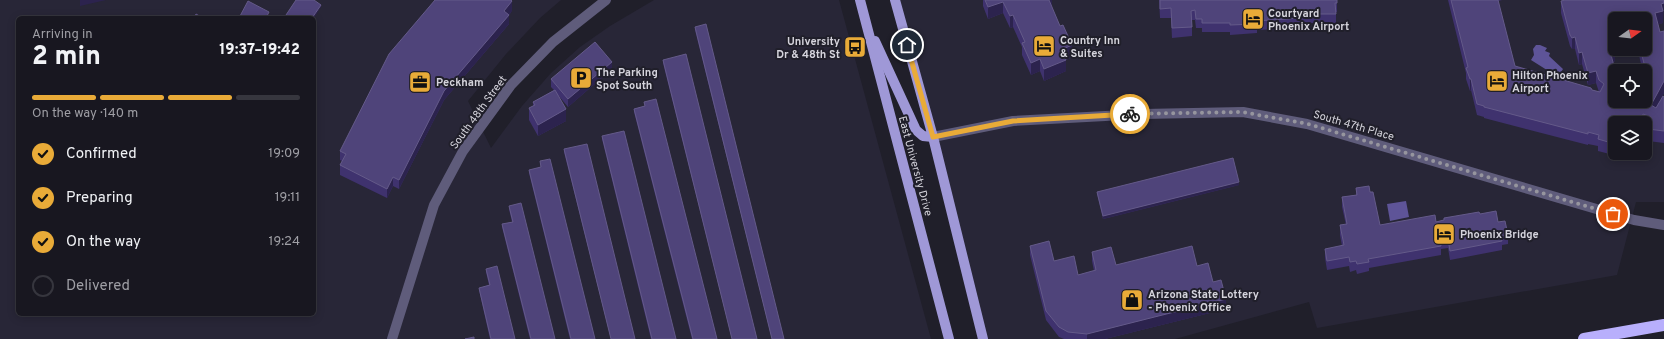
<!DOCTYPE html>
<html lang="en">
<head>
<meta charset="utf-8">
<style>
	body { margin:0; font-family:Overpass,sans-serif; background:#25242d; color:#f1f3f6; height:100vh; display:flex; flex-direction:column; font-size:15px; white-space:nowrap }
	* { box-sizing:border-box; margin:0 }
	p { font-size:13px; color:#9f9fa5 }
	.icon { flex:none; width:22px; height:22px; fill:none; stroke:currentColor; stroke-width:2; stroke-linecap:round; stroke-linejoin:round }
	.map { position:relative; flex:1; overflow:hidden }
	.side { position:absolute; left:16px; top:16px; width:300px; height:300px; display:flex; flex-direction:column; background:#181720; border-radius:6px; box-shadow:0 2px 10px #0003,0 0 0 1px #36363e }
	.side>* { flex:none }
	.needle { width:26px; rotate:76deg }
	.tools { position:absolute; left:1608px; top:12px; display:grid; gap:8px }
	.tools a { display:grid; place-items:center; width:44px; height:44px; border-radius:6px; background:#181720; box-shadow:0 2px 10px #0003,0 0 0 1px #36363e; font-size:20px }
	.pin { position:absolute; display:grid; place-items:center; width:34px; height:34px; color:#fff; margin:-17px; border:2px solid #fff; border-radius:50%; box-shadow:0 1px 4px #0007 }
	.courier { position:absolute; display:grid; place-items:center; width:40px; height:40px; margin:-20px; border:3px solid #e9ab38; border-radius:50%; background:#fff; color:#222; box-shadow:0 1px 5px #0007 }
	.overview em { font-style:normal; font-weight:800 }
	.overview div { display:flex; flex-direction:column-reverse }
	.overview { display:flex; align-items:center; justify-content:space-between; height:68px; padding:0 16px }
	h1 { font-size:26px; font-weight:800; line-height:30px }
	.bar { display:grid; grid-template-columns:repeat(4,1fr); gap:6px 4px; align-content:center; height:48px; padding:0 16px }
	.bar i { height:5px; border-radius:3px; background:#36363e }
	.bar .active { background:#e9ab38 }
	.bar p { grid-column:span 4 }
	ol { padding:0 16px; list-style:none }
	li { display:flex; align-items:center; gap:12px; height:44px }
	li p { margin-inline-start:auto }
	li .icon { padding:4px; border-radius:50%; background:#e9ab38; color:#111; stroke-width:4 }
	li:last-child { color:#9f9fa5 }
	li i { width:22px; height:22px; border:2px solid #36363e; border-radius:50% }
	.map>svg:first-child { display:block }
</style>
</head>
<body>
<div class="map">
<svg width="1664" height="339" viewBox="0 0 1664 339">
	<rect width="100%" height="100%" fill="#201f2a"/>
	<g fill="#282637" fill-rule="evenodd">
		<path d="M0,0h561l-21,18 -34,36 -38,47 23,47 31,-42 29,-33 29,-26 30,-21 44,-26h185l92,339h-931zM18,18h296v296h-296z"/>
		<path d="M895,0h769v202h-28l-19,73 -300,53 -8,-26 -134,37h-192zM1615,19h30v30h-30zM1615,71h30v30h-30zM1615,123h30v30h-30z"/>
	</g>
	<g fill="#5e5498">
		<polygon points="1536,45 1540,45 1547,48 1545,51 1550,53 1549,56 1563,69 1558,77 1531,60 1534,55 1533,49"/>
		<polygon points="1406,201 1409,217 1390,221 1387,204"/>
	</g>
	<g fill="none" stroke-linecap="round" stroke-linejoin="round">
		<g stroke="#5f5c7b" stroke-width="10">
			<polyline points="933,137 1013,121 1143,114 1243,112 1307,124 1634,220 1664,225"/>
			<polyline points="392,339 434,205 463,151 511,85 553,42 606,0"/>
		</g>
		<g stroke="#9f98d7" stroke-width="10">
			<polyline points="860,0 949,339"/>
			<polyline points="895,0 933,137 983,339"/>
			<polyline points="875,41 916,130 923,136 933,137"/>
		</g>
		<polyline stroke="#b8affc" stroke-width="12" points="1584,339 1664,325"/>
	</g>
	<g fill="#3f326e" fill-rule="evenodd">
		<polygon points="983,0 1052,0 1052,8 1072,57 1066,60 1066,71 1044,81 1040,71 1031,75 1022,55 1022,47 1013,27 1010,28 1003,13 988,19 983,6"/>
		<polygon points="1159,0 1337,0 1337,12 1336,12 1336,23 1301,23 1301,28 1257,30 1257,33 1230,35 1230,32 1202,32 1202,28 1196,28 1195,20 1192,20 1192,36 1172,38 1171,18 1160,18"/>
		<path d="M1448,0h54l-4,1 17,65 84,26 -3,-9 -8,2 -6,-21 -3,1 -4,-16h-3l-2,-3 -9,-33v-12l102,14v8l-5,1 2,8 4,-1v62l-7,12 7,-8v46l-16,-2 1,-13 -4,-1v-4h-30v30h24l-2,8 -39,-10v-5l-10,-2v1l-104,-27v-1l-7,-2 -6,-25 -1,1 -4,-12v-6zM1615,19l30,30h-30zM1633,52l1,5 5,-2 2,9 -2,1v4l-24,32 -2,-39 2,-1v-5z"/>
		<polygon points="512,11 509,15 509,24 444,100 399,189 393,186 387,198 340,175 340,165 342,161 340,160 340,151"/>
		<polygon points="695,27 784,339 772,339 695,30"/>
		<polygon points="663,60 757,339 732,339 663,63"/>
		<polygon points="612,69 568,107 558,95 566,121 538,136 529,120 529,108 533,106 533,102 554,90 551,87 551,79"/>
		<polygon points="644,102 717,339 692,339 634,112 634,109 645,106"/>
		<polygon points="602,136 676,339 651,339 602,139"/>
		<polygon points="564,149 635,339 611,339 564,152"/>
		<polygon points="540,161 595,339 570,339 529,173 529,170 541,168"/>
		<polygon points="1239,185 1103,219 1097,194 1097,192"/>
		<polygon points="1356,188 1370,192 1380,225 1436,222 1444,220 1444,218 1480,214 1498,222 1508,235 1508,244 1502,245 1502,250 1450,260 1448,248 1441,249 1441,255 1369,268 1369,271 1357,274 1356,270 1350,272 1349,266 1327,270 1325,258 1325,249 1342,246 1340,235 1340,225 1346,225 1342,207 1342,197 1356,195"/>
		<polygon points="509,206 555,339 530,339 502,227 502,224 512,222 509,209"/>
		<polygon points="1030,246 1054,261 1078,275 1094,271 1092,261 1092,252 1116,265 1197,266 1213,282 1226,309 1105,339 1064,339 1059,337 1046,320 1030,255"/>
		<polygon points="486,269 515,339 490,339 479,290 479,288 489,285 486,272"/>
	</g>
	<g fill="#2c234e">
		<polygon points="80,0 106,0 80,6"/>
		<polygon points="1048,0 1052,0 1052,9"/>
		<polygon points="512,1 512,11 504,20 504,11"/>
		<polygon points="1003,2 1003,13 988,19 988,7"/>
		<polygon points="1664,3 1663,23 1655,25 1655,13 1661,4"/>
		<polygon points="321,5 321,7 314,18 312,18"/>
		<polygon points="509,15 509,24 444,100 399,189 399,180 444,91"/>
		<polygon points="1013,15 1013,27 1010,28 1010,16"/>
		<polygon points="1575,37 1575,49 1572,49 1572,38"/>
		<polygon points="858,44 858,47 855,50 855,47"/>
		<polygon points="1615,44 1615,49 1633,49 1633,52 1615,56 1615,61 1610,63 1610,51 1614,45"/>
		<polygon points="1072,45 1072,57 1066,60 1066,71 1044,81 1044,69 1061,50"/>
		<polygon points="1634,49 1639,49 1639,55 1634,57"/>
		<polygon points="1582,52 1582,64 1579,65 1579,53"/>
		<polygon points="1040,59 1040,71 1031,75 1031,63"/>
		<polygon points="612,62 612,69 568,107 568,99"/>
		<polygon points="1596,71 1596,83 1588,85 1588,73"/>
		<polygon points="1470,79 1471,79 1471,90 1470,91"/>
		<polygon points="1664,81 1664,93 1651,117 1651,105"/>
		<polygon points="566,109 566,121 538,136 538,125"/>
		<polygon points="1637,153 1639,153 1637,161"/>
		<polygon points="393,177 393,186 387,198 387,189"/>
		<polygon points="1239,182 1239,185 1103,219 1103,216"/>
		<polygon points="1226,299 1226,309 1105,339 1087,339 1087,334"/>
	</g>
	<g fill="#4f447a" stroke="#645a89" fill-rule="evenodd">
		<polygon points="296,0 314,0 321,5 312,18 284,18"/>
		<polygon points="435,0 511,0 512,1 504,11 509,15 444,91 399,180 393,177 387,189 340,165 346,154 340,151 389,54"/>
		<polygon points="985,0 1049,0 1060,26 1063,25 1072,45 1061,50 1066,60 1044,69 1040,59 1031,63 1022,43 1025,42 1013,15 1010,16 1003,2 988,7"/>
		<polygon points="1160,0 1337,0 1337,3 1335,3 1336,14 1301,14 1301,18 1256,21 1257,24 1230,25 1230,23 1202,23 1202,19 1196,19 1195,10 1191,11 1192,27 1172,28 1171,8 1160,9"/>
		<path d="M1451,0h47l17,66 76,22 1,2 8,2 4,-8 -5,-4 -3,-9 -8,2 -6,-21 -3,1 -4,-16 -3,1 -2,-3 -9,-34 4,-1h99v3l-3,1 2,7 -8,2 5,19 4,-1v50l-13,24 5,3 7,-12 1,1v34l-16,-2 3,-12 -8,-3 -2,8h3v1h-29v21l-17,-5 1,-4 -11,-3v2l-104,-27v-1l-7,-2 -6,-25h-1l-4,-11 2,-1zM1615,19h30v30h-5l4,14 -5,2 1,4 -7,2h12v30h-30v-30h6l-1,-2 -5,1 -5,-19 5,-1 -1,-5 1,-1z"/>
		<polygon points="248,1 269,12 266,18 239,18"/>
		<polygon points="196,14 203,18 194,18"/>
		<polygon points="706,24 784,339 772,339 695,27"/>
		<polygon points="856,38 858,44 855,47 853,39"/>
		<polygon points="595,42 612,62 568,99 551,79"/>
		<polygon points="686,54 757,339 732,339 663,60"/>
		<polygon points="555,90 566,109 538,125 529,108 535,105 533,102"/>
		<polygon points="656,99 717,339 693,339 634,109 645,106 644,102"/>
		<polygon points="624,131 676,339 652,339 602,136"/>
		<polygon points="587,144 635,339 611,339 564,149"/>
		<polygon points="1233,158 1239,182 1103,216 1097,192"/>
		<polygon points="550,159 595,339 571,339 529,170 541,167 540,161"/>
		<polygon points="1369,186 1370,192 1373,192 1380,225 1435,215 1436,222 1444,220 1444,218 1479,212 1480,214 1496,211 1498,222 1505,221 1508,235 1501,236 1502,241 1450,251 1448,239 1440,240 1441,246 1368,259 1369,262 1357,264 1356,261 1350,262 1349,257 1327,261 1325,249 1344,245 1340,225 1347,224 1342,197 1357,195 1356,188"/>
		<polygon points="521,203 555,339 531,339 502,224 513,222 509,206"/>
		<polygon points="1049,241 1054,261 1074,256 1078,275 1096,270 1092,252 1111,247 1116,265 1192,246 1197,266 1208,263 1213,282 1221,280 1226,299 1087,334 1068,332 1059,327 1046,311 1030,246"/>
		<polygon points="497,266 515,339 491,339 479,288 490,285 486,269"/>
		<polygon points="474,337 474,339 465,339"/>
	</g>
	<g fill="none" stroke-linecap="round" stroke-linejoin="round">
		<polyline stroke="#96959e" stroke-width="4" stroke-dasharray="0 7.2" points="1130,114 1242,112 1308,124 1613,214"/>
		<polyline stroke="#e9ab38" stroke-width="5" points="907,45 933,137 1013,121 1130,114"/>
	</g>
	<defs>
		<g id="hotel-square" transform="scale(1.15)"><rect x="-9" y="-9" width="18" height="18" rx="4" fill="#e9ab38" stroke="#201f2a"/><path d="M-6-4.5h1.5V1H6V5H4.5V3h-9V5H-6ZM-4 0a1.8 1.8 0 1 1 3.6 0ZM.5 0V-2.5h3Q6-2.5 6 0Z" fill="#111"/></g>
		<g id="bus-square" transform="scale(1.15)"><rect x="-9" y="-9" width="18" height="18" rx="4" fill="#e9ab38" stroke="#201f2a"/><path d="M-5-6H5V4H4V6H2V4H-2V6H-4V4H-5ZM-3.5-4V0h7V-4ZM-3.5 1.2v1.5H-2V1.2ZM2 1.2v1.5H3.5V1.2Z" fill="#111"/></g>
		<g id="parking-square" transform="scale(1.15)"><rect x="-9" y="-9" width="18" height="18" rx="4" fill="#e9ab38" stroke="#201f2a"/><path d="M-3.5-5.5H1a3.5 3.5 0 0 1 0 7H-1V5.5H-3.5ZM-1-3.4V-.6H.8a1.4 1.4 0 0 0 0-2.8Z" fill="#111"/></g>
		<g id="office-square" transform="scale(1.15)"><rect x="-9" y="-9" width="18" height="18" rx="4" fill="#e9ab38" stroke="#201f2a"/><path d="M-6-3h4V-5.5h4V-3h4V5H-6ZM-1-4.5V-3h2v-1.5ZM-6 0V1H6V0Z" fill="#111"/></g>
		<g id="shop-square" transform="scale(1.15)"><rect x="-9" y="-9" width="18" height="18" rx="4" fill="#e9ab38" stroke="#201f2a"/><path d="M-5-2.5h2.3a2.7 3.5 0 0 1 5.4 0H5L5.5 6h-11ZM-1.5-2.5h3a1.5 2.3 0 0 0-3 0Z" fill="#111"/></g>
	</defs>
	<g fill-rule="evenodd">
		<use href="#hotel-square" x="1253" y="19"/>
		<use href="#hotel-square" x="1044" y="46"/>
		<use href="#bus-square" x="855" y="47"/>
		<use href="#parking-square" x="581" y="78"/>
		<use href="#hotel-square" x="1497" y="81"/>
		<use href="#office-square" x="420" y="82"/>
		<use href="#hotel-square" x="1444" y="234"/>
		<use href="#shop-square" x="1132" y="300"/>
	</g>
	<g text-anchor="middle" stroke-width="4" stroke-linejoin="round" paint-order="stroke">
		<g font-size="11" font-weight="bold" fill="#d5d4dc" stroke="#201f2a" text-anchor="start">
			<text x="1268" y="17">Courtyard<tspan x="1268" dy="13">Phoenix Airport</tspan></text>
			<text x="1060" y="44">Country Inn<tspan x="1060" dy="13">&amp; Suites</tspan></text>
			<text x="840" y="45" text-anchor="end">University<tspan x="840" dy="13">Dr &amp; 48th St</tspan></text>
			<text x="596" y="76">The Parking<tspan x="596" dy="13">Spot South</tspan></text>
			<text x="1512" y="79">Hilton Phoenix<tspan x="1512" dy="13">Airport</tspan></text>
			<text x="436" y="86">Peckham</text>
			<text x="1460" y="238">Phoenix Bridge</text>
			<text x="1148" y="298">Arizona State Lottery<tspan x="1148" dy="13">- Phoenix Office</tspan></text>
		</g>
		<g font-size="11" fill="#d5d4dc" stroke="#201f2a">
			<text transform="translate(478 112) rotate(-54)" y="4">South 48th Street</text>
			<text transform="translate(1354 125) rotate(16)" y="4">South 47th Place</text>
			<text transform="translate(916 166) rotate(75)" y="4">East University Drive</text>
		</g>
	</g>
</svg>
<div class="tools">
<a><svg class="needle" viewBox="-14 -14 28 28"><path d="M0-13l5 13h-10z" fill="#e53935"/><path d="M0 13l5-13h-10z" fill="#9f9fa5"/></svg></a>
<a><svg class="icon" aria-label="locate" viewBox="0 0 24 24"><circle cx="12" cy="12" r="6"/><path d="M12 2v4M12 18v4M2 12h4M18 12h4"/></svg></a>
<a><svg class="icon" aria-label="layers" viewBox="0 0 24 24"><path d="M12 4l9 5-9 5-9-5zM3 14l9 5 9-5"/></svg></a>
</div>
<div class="pin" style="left:1613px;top:214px;background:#ea580c"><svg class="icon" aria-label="bag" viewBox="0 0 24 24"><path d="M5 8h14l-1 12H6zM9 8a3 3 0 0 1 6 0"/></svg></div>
<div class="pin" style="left:907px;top:45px;background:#1f2937"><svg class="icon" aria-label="home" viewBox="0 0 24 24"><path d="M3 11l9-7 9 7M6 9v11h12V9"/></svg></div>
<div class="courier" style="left:1130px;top:114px"><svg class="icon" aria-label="bike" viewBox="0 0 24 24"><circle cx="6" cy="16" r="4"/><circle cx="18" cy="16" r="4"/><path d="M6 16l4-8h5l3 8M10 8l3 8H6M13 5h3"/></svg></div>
<section class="side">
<div class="overview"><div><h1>2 min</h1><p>Arriving in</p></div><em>19:37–19:42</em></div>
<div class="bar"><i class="active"></i><i class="active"></i><i class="active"></i><i></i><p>On the way · 140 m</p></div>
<ol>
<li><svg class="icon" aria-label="check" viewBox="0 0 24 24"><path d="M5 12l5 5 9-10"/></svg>Confirmed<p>19:09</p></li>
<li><svg class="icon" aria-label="check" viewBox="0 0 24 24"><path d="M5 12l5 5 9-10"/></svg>Preparing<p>19:11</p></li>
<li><svg class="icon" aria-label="check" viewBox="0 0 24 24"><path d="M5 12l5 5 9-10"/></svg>On the way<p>19:24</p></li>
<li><i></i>Delivered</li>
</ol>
</section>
</div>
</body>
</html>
